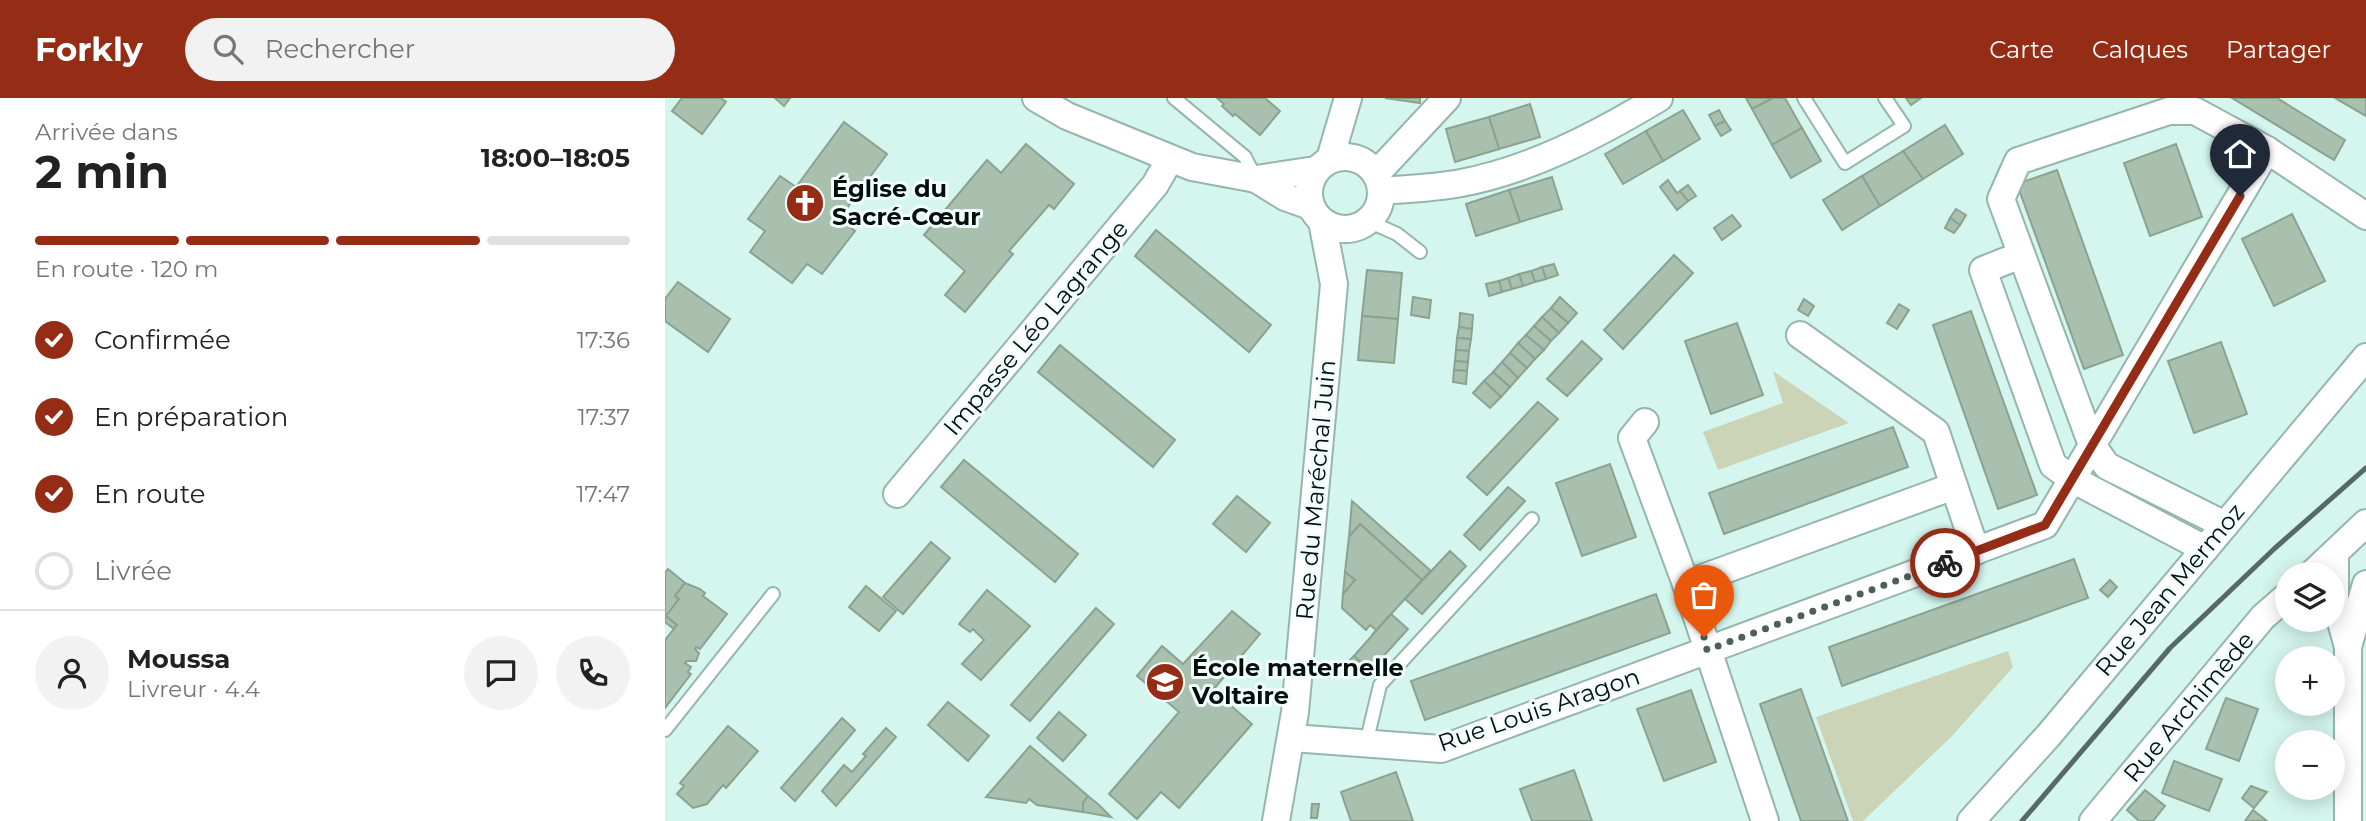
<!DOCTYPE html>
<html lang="fr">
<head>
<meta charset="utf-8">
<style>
	body { margin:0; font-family:Montserrat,sans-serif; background:#f2f2f2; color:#222; height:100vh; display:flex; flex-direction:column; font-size:26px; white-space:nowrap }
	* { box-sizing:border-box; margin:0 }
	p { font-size:23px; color:#767676 }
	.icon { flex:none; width:38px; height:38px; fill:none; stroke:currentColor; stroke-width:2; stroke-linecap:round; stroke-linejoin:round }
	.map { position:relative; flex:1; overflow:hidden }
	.sheet { display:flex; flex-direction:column; background:#fff; width:665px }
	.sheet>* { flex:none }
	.buttons { position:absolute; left:1610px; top:464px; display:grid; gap:14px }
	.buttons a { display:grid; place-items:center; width:70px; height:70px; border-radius:50%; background:#fff; box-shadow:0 4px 18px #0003; font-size:35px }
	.pin { position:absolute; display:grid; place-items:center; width:60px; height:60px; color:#fff; margin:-72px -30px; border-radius:50% 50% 50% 0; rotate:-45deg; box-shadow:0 0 7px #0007 }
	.pin .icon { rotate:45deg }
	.courier { position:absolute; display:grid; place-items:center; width:70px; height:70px; margin:-35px; border:5px solid #952c16; border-radius:50%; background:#fff; color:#222; box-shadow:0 2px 9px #0007 }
	.head em { font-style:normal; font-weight:700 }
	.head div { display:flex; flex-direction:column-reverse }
	.head { display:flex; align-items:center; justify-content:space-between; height:119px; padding:0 35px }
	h1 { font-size:46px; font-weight:700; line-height:52px }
	.bar { display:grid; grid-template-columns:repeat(4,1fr); gap:10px 7px; align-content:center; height:84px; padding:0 35px }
	.bar i { height:9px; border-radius:5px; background:#e0e0e0 }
	.bar .selected { background:#952c16 }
	.bar p { grid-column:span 4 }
	.line { display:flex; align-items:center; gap:18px; padding:0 35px; border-top:2px solid #e0e0e0 }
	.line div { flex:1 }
	.round { display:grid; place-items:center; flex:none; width:74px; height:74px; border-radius:37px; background:#f2f2f2 }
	ol { padding:0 35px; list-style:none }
	li { display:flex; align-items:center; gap:21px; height:77px }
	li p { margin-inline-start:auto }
	li .icon { padding:7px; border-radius:50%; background:#952c16; color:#fff; stroke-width:4 }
	li:last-child { color:#767676 }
	li i { width:38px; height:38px; border:4px solid #e0e0e0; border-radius:50% }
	header { display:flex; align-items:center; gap:42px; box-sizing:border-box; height:98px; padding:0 35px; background:#952c16; color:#fff }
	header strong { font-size:33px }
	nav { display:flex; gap:38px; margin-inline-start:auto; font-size:24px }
	.search { width:490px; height:63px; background:#f2f2f2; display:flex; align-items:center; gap:18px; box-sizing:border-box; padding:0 24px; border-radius:38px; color:#767676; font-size:26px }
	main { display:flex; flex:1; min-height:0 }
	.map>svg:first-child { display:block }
</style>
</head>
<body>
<header>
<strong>Forkly</strong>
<div class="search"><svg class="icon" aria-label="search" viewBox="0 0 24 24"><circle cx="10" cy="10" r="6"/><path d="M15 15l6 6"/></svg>Rechercher</div>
<nav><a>Carte</a><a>Calques</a><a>Partager</a></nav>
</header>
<main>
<section class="sheet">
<div class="head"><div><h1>2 min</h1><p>Arrivée dans</p></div><em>18:00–18:05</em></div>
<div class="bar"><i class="selected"></i><i class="selected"></i><i class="selected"></i><i></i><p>En route · 120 m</p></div>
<ol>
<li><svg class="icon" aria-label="check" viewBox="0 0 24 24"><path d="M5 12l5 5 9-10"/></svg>Confirmée<p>17:36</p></li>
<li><svg class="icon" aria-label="check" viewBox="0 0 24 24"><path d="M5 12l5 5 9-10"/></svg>En préparation<p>17:37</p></li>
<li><svg class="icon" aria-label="check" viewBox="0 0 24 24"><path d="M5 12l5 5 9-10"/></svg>En route<p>17:47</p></li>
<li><i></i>Livrée</li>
</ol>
<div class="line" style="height:126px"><a class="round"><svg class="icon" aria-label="person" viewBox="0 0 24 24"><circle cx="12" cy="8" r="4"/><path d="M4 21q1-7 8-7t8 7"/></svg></a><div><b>Moussa</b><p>Livreur · 4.4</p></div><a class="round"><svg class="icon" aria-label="chat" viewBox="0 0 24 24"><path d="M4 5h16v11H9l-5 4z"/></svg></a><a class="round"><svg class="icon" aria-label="phone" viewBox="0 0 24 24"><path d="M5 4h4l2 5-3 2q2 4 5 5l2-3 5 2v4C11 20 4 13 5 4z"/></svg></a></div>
</section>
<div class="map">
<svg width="1701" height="723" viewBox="0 0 1701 723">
	<rect width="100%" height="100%" fill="#d4f6ee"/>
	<g fill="#cbd4b7">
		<polygon points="1108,273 1184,325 1053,372 1038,334 1118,305"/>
		<polygon points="1343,553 1348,569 1288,637 1198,723 1188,723 1151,619"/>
	</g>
	<g fill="#aac0ae" stroke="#8ca290" stroke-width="2">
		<polygon points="17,0 56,0 61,4 37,36 7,13"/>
		<polygon points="110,0 125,0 119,8"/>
		<polygon points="552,0 600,0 615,13 595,37 570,16 568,18 557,8 559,6"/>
		<polygon points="720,0 755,0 755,5"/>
		<polygon points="1081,0 1108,0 1087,11"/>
		<polygon points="1108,0 1120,0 1137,30 1107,47 1087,11"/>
		<polygon points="1241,0 1256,0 1246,7"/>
		<polygon points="1567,0 1612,0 1680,42 1669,62"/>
		<polygon points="1670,0 1701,0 1701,18"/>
		<polygon points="865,6 875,39 834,51 824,19"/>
		<polygon points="1018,12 1035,41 998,63 981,33"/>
		<polygon points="1054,12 1060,23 1050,28 1044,17"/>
		<polygon points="824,19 834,51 790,64 781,31"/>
		<polygon points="1060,23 1066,32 1056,38 1050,28"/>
		<polygon points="179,24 222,56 174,121 190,133 157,176 142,166 127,185 85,154 100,133 83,121 115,78 131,89"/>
		<polygon points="1280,27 1298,56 1258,81 1238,53"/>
		<polygon points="1137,30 1156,63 1126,80 1107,47"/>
		<polygon points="981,33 998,63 958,86 940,56"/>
		<polygon points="361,46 409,86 389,111 384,107 344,153 348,156 300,214 280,197 300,173 259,137 322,62 336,75"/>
		<polygon points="1511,46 1537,119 1485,138 1459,65"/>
		<polygon points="1238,53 1258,81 1215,108 1197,78"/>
		<polygon points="1392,72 1458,257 1419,271 1352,86"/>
		<polygon points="1197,78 1215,108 1177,132 1158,102"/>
		<polygon points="887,79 897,111 855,124 844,92"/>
		<polygon points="1003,82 1012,95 1015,93 1023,103 1012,112 995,89"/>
		<polygon points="1023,87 1031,98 1023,103 1015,93"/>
		<polygon points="844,92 855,124 811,138 801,106"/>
		<polygon points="1291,111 1301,117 1295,127 1285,120"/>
		<polygon points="1627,116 1660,183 1609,208 1577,141"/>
		<polygon points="1067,117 1076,128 1057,142 1049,130"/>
		<polygon points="1285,120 1295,127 1289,135 1280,130"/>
		<polygon points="491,132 606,227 584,254 470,158"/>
		<polygon points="1009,157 1028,175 958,251 939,232"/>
		<polygon points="889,166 893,177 881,181 877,169"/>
		<polygon points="877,169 881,181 870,184 866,173"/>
		<polygon points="702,172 737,175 733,221 697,218"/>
		<polygon points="866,173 870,184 858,188 854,176"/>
		<polygon points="854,176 858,188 847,191 843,180"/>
		<polygon points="843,180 847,191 837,194 834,183"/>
		<polygon points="834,183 837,194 824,198 821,186"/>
		<polygon points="13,184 65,221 43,254 0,223 0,201"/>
		<polygon points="748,199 766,202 764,220 746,217"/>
		<polygon points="895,199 912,215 903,225 886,210"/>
		<polygon points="1139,201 1149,208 1143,218 1133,212"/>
		<polygon points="1234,206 1244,212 1232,231 1222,225"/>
		<polygon points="886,210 903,225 894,235 877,219"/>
		<polygon points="1306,213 1372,397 1333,411 1268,227"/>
		<polygon points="795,215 808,217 807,231 794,229"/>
		<polygon points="697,218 733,221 729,265 693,262"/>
		<polygon points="877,219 894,235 886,243 869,228"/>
		<polygon points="1072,225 1098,297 1046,316 1020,243"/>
		<polygon points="869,228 886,243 879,252 861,237"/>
		<polygon points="794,229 807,231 806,241 792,240"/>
		<polygon points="861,237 879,252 870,261 853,245"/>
		<polygon points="792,240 806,241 804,253 791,252"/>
		<polygon points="917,243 937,261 902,298 882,281"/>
		<polygon points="1556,244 1582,316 1529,335 1503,263"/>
		<polygon points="853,245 870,261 862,270 845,255"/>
		<polygon points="395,247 510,342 488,369 373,274"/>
		<polygon points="791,252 804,253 803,264 790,263"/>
		<polygon points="845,255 862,270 853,280 837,264"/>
		<polygon points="790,263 803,264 802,273 789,272"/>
		<polygon points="837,264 853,280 845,289 828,274"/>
		<polygon points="789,272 802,273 801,286 788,284"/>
		<polygon points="828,274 845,289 836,299 819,283"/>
		<polygon points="819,283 836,299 825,310 808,295"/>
		<polygon points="873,304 893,321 822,397 802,379"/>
		<polygon points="1228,329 1243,369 1059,436 1044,395"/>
		<polygon points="299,362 413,456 390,484 276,389"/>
		<polygon points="945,366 971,439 917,458 891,385"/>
		<polygon points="843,389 860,403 815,452 799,437"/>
		<polygon points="572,398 605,425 581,454 548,426"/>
		<polygon points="687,403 766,473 757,482 695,426 684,439"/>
		<polygon points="695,426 757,482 707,537 711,532 705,527 701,532 677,510 678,496 690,482 680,474 684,439"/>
		<polygon points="266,444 285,460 238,516 218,499"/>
		<polygon points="785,453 801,468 757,516 740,501"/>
		<polygon points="1409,461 1423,500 1177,588 1164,549"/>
		<polygon points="3,471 20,485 10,498 14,501 1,518 12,527 9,531 0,524 0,475"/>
		<polygon points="680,474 690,482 678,496"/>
		<polygon points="1445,482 1452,489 1443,499 1435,492"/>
		<polygon points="20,485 35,491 40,495 38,498 62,516 35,551 31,549 30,551 34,555 31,563 22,563 20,565 26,569 23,574 26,576 0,610 0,542 12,527 1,518 14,501 10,498"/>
		<polygon points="201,488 231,513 214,533 184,509"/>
		<polygon points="322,492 365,528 316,582 297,566 319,542 308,531 305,534 294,526"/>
		<polygon points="991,496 1005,535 760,622 746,583"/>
		<polygon points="431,510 449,526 365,623 346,607"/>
		<polygon points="567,513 595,536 548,592 587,626 514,710 496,694 472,721 444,696 514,614 472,578 497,548 518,566"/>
		<polygon points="726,516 743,531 705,573 689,558"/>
		<polygon points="689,558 705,573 699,580 682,565"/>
		<polygon points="1136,591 1183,723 1136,723 1095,606"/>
		<polygon points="1026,592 1051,664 999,683 972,611"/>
		<polygon points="1561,600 1593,611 1574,663 1541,651"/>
		<polygon points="283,604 324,638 303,663 263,627"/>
		<polygon points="394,614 421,637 398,663 372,640"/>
		<polygon points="177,620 190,632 130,703 116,690"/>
		<polygon points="63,628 93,653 61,690 58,687 42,706 28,710 12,696 19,688 15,685"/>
		<polygon points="221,630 231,639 171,708 157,693 179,667 187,674 201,658 198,656"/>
		<polygon points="365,648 423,698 418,705 418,714 372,707 364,701 361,705 321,699"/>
		<polygon points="1509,663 1557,681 1544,713 1497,695"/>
		<polygon points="909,672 927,723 867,723 855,691"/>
		<polygon points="731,674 748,723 686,723 676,694"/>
		<polygon points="1586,688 1602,694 1589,710 1577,700"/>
		<polygon points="1480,692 1500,708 1488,723 1474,723 1462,712"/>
		<polygon points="423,698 434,707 446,719 418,714 418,705"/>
		<polygon points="647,706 654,706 652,720 646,720"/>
		<polygon points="1588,712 1602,723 1580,723"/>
	</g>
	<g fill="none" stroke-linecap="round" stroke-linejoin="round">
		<g stroke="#95b5ae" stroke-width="16">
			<g id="lane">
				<polyline points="509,0 580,59 591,81"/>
				<polyline points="1139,0 1180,65 1239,28 1220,0"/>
				<polyline points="703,123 732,136 755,154"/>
				<polyline points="0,632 108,496"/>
				<polyline points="701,646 715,587 867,421"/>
			</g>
		</g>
		<g stroke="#95b5ae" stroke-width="30">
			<g id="street">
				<polyline points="371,0 402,18 527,69 591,81 650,72"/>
				<circle cx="680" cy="95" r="36"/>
				<polyline points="665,61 683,0"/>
				<polyline points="711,76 782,0"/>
				<polyline points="591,81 620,99 645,108"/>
				<path d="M716,93c26,-2 54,-3 80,-8 70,-13 138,-49 198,-85"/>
				<polyline points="1356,157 1318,172 1388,367 1407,381 1540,451"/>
				<polyline points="1135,237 1271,334 1289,388"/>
				<polyline points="980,324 967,340 1021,486 1100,723"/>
				<polyline points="232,396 490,87 505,61"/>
				<polyline points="1560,427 1442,368 1427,347 1336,101 1353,63 1504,13 1530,13 1602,52 1701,118"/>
				<polyline points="1670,456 1670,502 1683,549 1683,723"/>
				<polyline points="1647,476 1701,425"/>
				<polyline points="1021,486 1289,388 1311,453"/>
				<polyline points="1683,549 1701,486"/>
				<polyline points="627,640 776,651 1380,427 1602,52"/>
				<polyline points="611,723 630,614 669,186 657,123"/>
				<polyline points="1306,723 1383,638 1701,259"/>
				<polyline points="1428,723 1598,519 1622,498"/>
			</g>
		</g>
		<use href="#lane" stroke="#fff" stroke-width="12"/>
		<use href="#street" stroke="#fff" stroke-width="26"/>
		<polyline stroke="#566965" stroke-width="5" points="1357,723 1505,550 1609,451 1701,370"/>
	</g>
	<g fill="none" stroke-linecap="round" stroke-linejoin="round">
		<polyline stroke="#4d5f5b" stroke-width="7" stroke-dasharray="0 12.6" points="1039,539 1042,552 1280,465"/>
		<polyline stroke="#952c16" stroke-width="9" points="1280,465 1380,427 1575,98"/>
	</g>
	<defs>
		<g id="church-disc" transform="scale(2.0125)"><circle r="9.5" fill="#952c16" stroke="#f1fefb"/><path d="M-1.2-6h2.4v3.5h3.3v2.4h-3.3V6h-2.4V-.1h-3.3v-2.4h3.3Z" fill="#fff"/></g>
		<g id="school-disc" transform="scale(2.0125)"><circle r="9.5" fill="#952c16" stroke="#f1fefb"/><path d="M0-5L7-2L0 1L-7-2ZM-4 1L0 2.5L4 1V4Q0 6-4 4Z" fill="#fff"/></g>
	</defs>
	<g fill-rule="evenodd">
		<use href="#church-disc" x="140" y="105"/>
		<use href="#school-disc" x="500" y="584"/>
	</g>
	<g text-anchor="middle" stroke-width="6" stroke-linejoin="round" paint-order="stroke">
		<g font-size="24" font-weight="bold" fill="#040e0c" stroke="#f1fefb" text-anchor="start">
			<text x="167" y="99">Église du<tspan x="167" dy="28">Sacré-Cœur</tspan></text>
			<text x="527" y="578">École maternelle<tspan x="527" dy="28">Voltaire</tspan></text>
		</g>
		<g font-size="24" fill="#040e0c" stroke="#f1fefb">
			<text transform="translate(371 230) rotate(-50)" y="8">Impasse Léo Lagrange</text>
			<text transform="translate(651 392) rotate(-85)" y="8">Rue du Maréchal Juin</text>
			<text transform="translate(1505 492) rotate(-50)" y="8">Rue Jean Mermoz</text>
			<text transform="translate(1524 609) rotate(-50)" y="8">Rue Archimède</text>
			<text transform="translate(874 612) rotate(-19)" y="8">Rue Louis Aragon</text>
		</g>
	</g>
</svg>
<div class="buttons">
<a><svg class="icon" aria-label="layers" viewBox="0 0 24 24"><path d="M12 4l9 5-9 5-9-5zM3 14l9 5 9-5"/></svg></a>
<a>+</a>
<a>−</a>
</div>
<div class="pin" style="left:1039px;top:539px;background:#ea580c"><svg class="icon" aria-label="bag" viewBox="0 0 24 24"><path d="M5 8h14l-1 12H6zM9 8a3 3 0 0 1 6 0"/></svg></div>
<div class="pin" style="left:1575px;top:98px;background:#1f2937"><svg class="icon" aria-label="home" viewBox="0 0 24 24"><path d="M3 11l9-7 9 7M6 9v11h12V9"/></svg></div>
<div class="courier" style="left:1280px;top:465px"><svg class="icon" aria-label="bike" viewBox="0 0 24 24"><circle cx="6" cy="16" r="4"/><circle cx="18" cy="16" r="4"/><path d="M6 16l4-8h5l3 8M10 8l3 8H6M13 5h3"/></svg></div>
</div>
</main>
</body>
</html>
